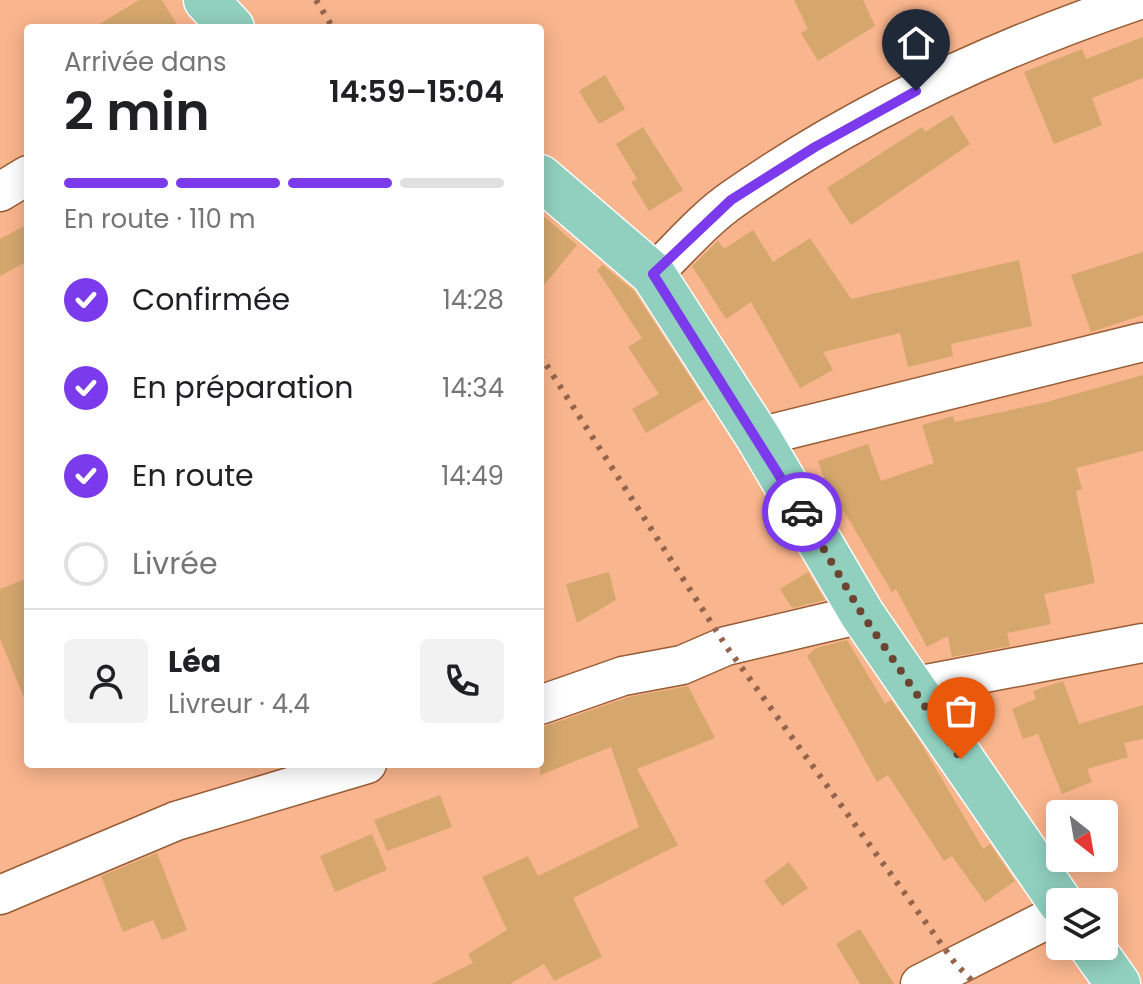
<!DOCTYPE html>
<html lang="fr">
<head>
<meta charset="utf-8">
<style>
	body { margin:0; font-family:Poppins,sans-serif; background:#f2f2f2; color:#202124; height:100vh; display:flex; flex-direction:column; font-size:30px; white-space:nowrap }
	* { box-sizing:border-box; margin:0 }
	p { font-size:26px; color:#757577 }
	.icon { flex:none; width:44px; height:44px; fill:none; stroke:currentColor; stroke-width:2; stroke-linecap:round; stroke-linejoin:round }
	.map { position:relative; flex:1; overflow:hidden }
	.details { position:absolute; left:24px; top:24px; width:520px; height:744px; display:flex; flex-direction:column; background:#fff; border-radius:8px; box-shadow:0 4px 20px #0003 }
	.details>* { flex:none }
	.needle { width:52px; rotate:149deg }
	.fabs { position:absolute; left:1046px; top:800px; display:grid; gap:16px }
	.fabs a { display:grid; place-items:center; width:72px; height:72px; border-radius:8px; background:#fff; box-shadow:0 4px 20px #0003; font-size:40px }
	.pin { position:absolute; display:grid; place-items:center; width:68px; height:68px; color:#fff; margin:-82px -34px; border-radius:50% 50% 50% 0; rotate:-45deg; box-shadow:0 0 8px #0007 }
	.pin .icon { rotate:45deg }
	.courier { position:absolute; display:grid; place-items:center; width:80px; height:80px; margin:-40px; border:6px solid #7c3aed; border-radius:50%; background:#fff; color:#222; box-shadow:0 2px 10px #0007 }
	.head em { font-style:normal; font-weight:600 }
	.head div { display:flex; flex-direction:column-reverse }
	.head { display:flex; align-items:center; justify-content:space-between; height:136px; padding:0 40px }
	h1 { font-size:52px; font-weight:600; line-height:60px }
	.bar { display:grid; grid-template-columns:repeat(4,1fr); gap:12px 8px; align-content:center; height:96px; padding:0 40px }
	.bar i { height:10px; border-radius:6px; background:#e0e0e0 }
	.bar .selected { background:#7c3aed }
	.bar p { grid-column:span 4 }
	.line { display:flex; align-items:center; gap:20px; padding:0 40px; border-top:2px solid #e0e0e0 }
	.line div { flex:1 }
	.round { display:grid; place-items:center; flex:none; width:84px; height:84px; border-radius:8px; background:#f2f2f2 }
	ol { padding:0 40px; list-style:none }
	li { display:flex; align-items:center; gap:24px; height:88px }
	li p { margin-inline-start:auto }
	li .icon { padding:8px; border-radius:50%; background:#7c3aed; color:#fff; stroke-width:4 }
	li:last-child { color:#757577 }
	li i { width:44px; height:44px; border:4px solid #e0e0e0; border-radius:50% }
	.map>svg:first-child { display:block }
</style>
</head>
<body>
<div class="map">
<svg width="1143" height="984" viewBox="0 0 1143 984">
	<rect width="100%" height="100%" fill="#f9b58d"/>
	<g fill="#d5a76d">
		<polygon points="139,0 162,0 179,28 93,28"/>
		<polygon points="794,0 863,0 875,26 818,61 801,33 808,29"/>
		<polygon points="1143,37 1143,78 1092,98 1102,125 1054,144 1024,72 1082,49 1086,59"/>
		<polygon points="605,75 625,109 599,124 579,91"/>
		<polygon points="952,115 970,144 851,225 827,188 922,127 925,132"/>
		<polygon points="643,127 683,190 649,211 631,182 637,179 616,144"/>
		<polygon points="540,213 577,245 540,290"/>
		<polygon points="28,224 28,261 0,276 0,239"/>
		<polygon points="753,230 773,262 810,238 851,299 1019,260 1032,326 951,344 953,356 908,367 900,333 823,352 833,370 800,388 751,302 726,319 692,266 718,241 724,249"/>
		<polygon points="1143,252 1143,315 1091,332 1071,275"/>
		<polygon points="603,265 634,291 704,399 646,433 632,409 659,394 628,347 642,338 597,270"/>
		<polygon points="1143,375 1143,451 1076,468 1082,489 1076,491 1095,583 1044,594 1051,624 1007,633 1010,646 952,657 948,636 927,647 896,589 892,592 824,478 818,461 868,444 881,481 934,463 922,425 953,416 955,422 1043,403"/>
		<polygon points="609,572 616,600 577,623 566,584"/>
		<polygon points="808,572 825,600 792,608 780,589"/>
		<polygon points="28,578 28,705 27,705 0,639 0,589"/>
		<polygon points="847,640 885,704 891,700 919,740 983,849 990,844 1015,881 985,902 952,856 944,861 888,775 877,782 807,656 816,648"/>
		<polygon points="1063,681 1079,724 1143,705 1143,739 1124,743 1128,757 1087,769 1092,782 1062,794 1038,734 1023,739 1012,709 1036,699 1033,691"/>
		<polygon points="688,686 715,738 637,769 678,845 573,898 602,957 554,981 544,964 510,984 431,984 473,963 468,954 507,930 482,877 528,856 538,876 639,827 611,747 540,775 540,728 629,697"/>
		<polygon points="440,795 452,827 387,851 374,820"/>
		<polygon points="372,834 387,870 335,892 320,856"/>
		<polygon points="157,853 187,930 162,940 153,920 123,932 101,876"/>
		<polygon points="789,862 808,888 782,906 764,881"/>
		<polygon points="860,929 894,984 860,984 836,944"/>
	</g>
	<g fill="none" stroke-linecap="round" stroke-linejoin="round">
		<g stroke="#995d36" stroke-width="41">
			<g id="minor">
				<polyline points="0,192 28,175"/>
				<path d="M653,274c26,-25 51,-55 80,-75 124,-87 264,-151 406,-199"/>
				<polyline points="758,437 1143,342"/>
				<polyline points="911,687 1143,643"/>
				<polyline points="540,705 623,676 682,665 726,646 862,614"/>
				<polyline points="0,895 176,821 367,764"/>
				<polyline points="920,984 1060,913"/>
			</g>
		</g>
		<g stroke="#fff" stroke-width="47">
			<g id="primary">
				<polyline points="206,0 232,28"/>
				<polyline points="540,177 653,274 758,437 862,614 1060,902"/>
				<polyline points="1091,946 1118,984"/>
			</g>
		</g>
		<use href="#minor" stroke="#fff" stroke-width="38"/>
		<use href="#primary" stroke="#91d0bf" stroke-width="44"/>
		<g stroke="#94654c" stroke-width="6" stroke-dasharray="4 8" stroke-linecap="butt">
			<polyline points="316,0 333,28"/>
			<polyline points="540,355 726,646 955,963 975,984"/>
		</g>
	</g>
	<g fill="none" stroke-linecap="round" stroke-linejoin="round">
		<polyline stroke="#6b4531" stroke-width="8" stroke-dasharray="0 14.4" points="802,512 862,614 961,759"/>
		<polyline stroke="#7c3aed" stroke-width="10" points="802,512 653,274 731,200 815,147 916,91"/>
	</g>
</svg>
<div class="fabs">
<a><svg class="needle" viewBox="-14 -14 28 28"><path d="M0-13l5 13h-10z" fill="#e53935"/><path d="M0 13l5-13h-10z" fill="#757577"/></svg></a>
<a><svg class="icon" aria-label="layers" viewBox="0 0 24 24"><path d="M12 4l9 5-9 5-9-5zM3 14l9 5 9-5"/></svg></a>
</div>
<div class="pin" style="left:961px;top:759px;background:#ea580c"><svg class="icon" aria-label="bag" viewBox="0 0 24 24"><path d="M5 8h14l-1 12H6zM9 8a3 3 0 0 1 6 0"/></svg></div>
<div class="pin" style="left:916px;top:91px;background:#1f2937"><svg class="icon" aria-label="home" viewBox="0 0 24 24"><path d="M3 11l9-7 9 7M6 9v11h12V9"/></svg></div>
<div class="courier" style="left:802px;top:512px"><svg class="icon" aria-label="car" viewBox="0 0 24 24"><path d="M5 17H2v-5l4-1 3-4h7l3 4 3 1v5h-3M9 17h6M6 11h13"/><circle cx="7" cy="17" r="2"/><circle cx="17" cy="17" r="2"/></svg></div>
<section class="details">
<div class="head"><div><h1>2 min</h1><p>Arrivée dans</p></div><em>14:59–15:04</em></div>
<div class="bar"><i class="selected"></i><i class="selected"></i><i class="selected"></i><i></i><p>En route · 110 m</p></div>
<ol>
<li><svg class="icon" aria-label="check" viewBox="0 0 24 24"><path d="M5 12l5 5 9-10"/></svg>Confirmée<p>14:28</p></li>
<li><svg class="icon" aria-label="check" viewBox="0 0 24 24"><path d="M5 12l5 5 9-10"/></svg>En préparation<p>14:34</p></li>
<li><svg class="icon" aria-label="check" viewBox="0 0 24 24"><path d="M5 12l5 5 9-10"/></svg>En route<p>14:49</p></li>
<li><i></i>Livrée</li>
</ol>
<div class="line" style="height:144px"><a class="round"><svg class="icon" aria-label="person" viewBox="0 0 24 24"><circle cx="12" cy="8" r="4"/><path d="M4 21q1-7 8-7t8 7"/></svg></a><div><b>Léa</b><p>Livreur · 4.4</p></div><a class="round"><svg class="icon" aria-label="phone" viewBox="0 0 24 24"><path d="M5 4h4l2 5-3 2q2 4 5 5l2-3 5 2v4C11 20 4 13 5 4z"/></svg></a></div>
</section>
</div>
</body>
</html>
